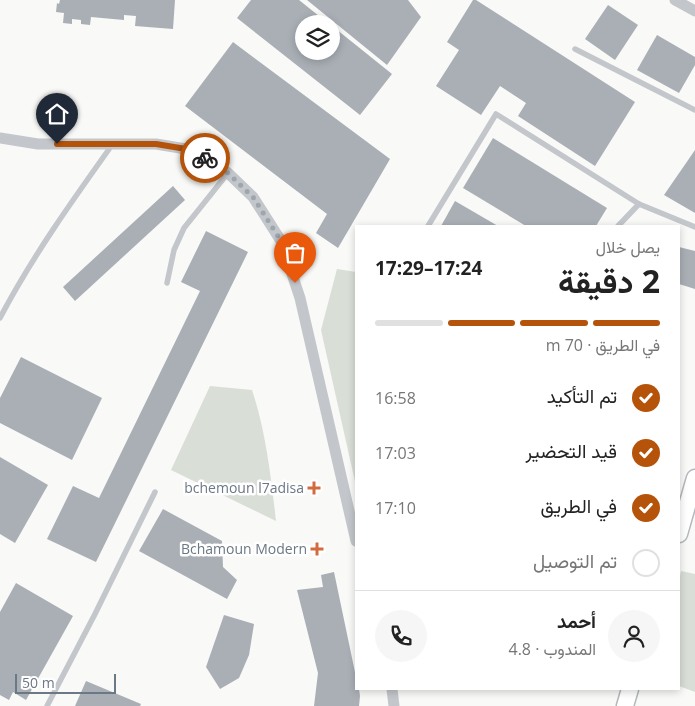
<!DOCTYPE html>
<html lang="ar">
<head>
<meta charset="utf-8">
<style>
	body { margin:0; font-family:"Open Sans",Vazirmatn,sans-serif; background:#f6f6f6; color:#222; direction:rtl; height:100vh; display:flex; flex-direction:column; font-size:19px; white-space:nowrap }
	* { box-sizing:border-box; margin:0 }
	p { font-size:16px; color:#767676 }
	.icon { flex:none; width:28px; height:28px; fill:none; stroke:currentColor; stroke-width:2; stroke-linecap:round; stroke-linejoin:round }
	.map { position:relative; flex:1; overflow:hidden; direction:ltr }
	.side { position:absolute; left:355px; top:225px; width:325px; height:465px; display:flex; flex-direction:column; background:#fff; border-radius:0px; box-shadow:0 2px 8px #0003; direction:rtl }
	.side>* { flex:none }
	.controls { position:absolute; left:295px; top:15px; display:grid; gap:10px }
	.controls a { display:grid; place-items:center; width:45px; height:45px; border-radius:50%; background:#fff; box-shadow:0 2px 8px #0003; font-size:25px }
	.scale { position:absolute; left:15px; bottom:12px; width:101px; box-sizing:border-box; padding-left:5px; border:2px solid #6b7885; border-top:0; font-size:14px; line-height:18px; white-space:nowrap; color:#6b7885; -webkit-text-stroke:4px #fff; paint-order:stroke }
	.pin { position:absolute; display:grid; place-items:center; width:42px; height:42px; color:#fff; margin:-51px -21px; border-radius:50% 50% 50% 0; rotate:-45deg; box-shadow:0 0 5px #0007 }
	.pin .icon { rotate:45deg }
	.courier { position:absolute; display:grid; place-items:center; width:50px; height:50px; margin:-25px; border:4px solid #b45309; border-radius:50%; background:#fff; color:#222; box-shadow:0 1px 6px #0007 }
	.head em { font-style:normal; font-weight:700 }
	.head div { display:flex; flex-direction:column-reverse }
	.head { display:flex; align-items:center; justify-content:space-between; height:85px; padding:0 20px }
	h1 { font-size:32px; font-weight:700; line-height:38px }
	.bar { display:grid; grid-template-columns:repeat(4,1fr); gap:8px 5px; align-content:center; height:60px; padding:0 20px }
	.bar i { height:6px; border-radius:4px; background:#e0e0e0 }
	.bar .active { background:#b45309 }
	.bar p { grid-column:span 4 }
	.line { display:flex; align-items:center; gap:12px; padding:0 20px; border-top:1px solid #e0e0e0 }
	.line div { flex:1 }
	.round { display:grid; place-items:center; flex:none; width:52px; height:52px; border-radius:26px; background:#f6f6f6 }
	ol { padding:0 20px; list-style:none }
	li { display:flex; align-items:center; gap:15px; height:55px }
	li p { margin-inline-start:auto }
	li .icon { padding:5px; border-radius:50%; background:#b45309; color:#fff; stroke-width:4 }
	li:last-child { color:#767676 }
	li i { width:28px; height:28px; border:2px solid #e0e0e0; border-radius:50% }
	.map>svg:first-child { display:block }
</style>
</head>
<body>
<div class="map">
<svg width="695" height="706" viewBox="0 0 695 706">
	<rect width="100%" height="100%" fill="#f9f9f7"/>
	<g fill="#d9ded7">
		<polygon points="337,269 356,272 356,486 321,330"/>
		<path d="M210,386l42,4c14,42 19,87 24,131l-105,-51z"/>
		<polygon points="681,571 695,574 695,692 679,686 679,581"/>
	</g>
	<g fill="#a9afb5">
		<polygon points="60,0 175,0 173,29 135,26 136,16 124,15 124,20 91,17 90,25 81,24 81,20 72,19 72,24 63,23 64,13 56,12 57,3 59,4"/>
		<polygon points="251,0 299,0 329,24 304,24 304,51 331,51 331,25 392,74 360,115 237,18"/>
		<polygon points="307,0 408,0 421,17 387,65"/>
		<polygon points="473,0 476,0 635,102 595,166 518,116 526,103 500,86 481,115 436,86 459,50 447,42"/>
		<polygon points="608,5 638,25 615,60 585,39"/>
		<polygon points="657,35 695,57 695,65 679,93 637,70"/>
		<polygon points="233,42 390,159 338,248 316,233 327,214 185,106"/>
		<polygon points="493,138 607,208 596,226 526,226 463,188"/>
		<polygon points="695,150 695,213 664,195"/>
		<polygon points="173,186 185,200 75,301 63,287"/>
		<polygon points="455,201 498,226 441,226"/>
		<polygon points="206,231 248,252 96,562 47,539 73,486 99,498 200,291 181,282"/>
		<polygon points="679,247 695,251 695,289 679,284"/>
		<polygon points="21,357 102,398 72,460 0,423 0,398"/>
		<polygon points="0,457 48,485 15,543 0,534"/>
		<polygon points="163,509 222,541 223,567 237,580 227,599 139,551"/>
		<polygon points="334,572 356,677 356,689 359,689 360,696 359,706 314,706 318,673 297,590 323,587 321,575"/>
		<polygon points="16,583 73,616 26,700 13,692 9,700 0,695 0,612"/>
		<polygon points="224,615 254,624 249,655 239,678 220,689 206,667"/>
		<polygon points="86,681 141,704 140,706 75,706"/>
	</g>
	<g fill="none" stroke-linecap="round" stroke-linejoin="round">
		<g stroke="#b3b8bd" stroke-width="19">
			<g id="secondary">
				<polyline points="679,534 695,478"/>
				<polyline points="625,706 630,689"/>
			</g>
		</g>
		<g stroke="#c3c6ca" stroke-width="5.5">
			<polyline points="575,49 695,110"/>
			<polyline points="428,226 496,114 639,204 695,227"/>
			<polyline points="618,226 639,204"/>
			<polyline points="167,283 174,250 184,228 228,173"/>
			<path d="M0,318c32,-61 72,-117 112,-173"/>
			<polyline points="47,706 95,614 155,492"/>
		</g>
		<g stroke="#c3c6ca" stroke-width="11">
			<polyline points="675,0 695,11"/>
			<polyline points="0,138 38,144 156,144 192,150 228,173 253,197 281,241 300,298 356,541"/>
			<polyline points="392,689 394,706"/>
		</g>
		<use href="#secondary" stroke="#fff" stroke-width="16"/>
	</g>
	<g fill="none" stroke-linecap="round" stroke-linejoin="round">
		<polyline stroke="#9da5ad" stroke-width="5" stroke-dasharray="0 9" points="205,158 228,173 253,197 281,241 295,283"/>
		<polyline stroke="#b45309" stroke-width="6" points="57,144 156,144 192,150 205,158"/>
	</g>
	<g fill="#d36b3e" stroke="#fff" stroke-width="2">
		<path d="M311.5 480.5h5v5h5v5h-5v5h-5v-5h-5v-5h5z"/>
		<path d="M314.5 541.5h5v5h5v5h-5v5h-5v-5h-5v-5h5z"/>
	</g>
	<g text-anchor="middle" stroke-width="5" stroke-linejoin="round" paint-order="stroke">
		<g font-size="14" fill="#6b7885" stroke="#fff" text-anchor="end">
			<text x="304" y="493">bchemoun l7adisa</text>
			<text x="307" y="554">Bchamoun Modern</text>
		</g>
	</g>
</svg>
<div class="controls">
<a><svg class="icon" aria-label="layers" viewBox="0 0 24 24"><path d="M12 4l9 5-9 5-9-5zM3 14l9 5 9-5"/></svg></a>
</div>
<div class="scale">50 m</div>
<div class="pin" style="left:295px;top:283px;background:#ea580c"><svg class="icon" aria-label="bag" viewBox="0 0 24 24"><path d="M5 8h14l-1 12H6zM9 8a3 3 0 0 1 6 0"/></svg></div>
<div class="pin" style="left:57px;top:144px;background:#1f2937"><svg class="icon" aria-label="home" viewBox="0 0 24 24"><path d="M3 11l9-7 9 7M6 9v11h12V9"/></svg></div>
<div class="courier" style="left:205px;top:158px"><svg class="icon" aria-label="bike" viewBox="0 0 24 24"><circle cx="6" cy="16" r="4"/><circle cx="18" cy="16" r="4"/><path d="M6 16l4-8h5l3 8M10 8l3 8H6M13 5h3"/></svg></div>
<section class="side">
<div class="head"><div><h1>2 دقيقة</h1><p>يصل خلال</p></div><em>17:24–17:29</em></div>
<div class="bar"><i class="active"></i><i class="active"></i><i class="active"></i><i></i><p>في الطريق · 70 m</p></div>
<ol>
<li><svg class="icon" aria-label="check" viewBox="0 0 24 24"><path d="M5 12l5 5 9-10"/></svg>تم التأكيد<p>16:58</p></li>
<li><svg class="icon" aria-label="check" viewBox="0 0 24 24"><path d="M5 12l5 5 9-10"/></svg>قيد التحضير<p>17:03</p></li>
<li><svg class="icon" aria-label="check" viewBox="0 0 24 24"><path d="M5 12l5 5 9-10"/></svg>في الطريق<p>17:10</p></li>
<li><i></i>تم التوصيل</li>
</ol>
<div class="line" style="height:90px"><a class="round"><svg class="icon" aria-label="person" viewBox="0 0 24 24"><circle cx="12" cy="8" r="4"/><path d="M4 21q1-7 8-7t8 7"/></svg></a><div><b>أحمد</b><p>المندوب · 4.8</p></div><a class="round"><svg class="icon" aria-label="phone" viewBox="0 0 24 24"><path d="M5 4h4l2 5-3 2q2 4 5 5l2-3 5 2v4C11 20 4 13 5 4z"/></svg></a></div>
</section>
</div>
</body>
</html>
